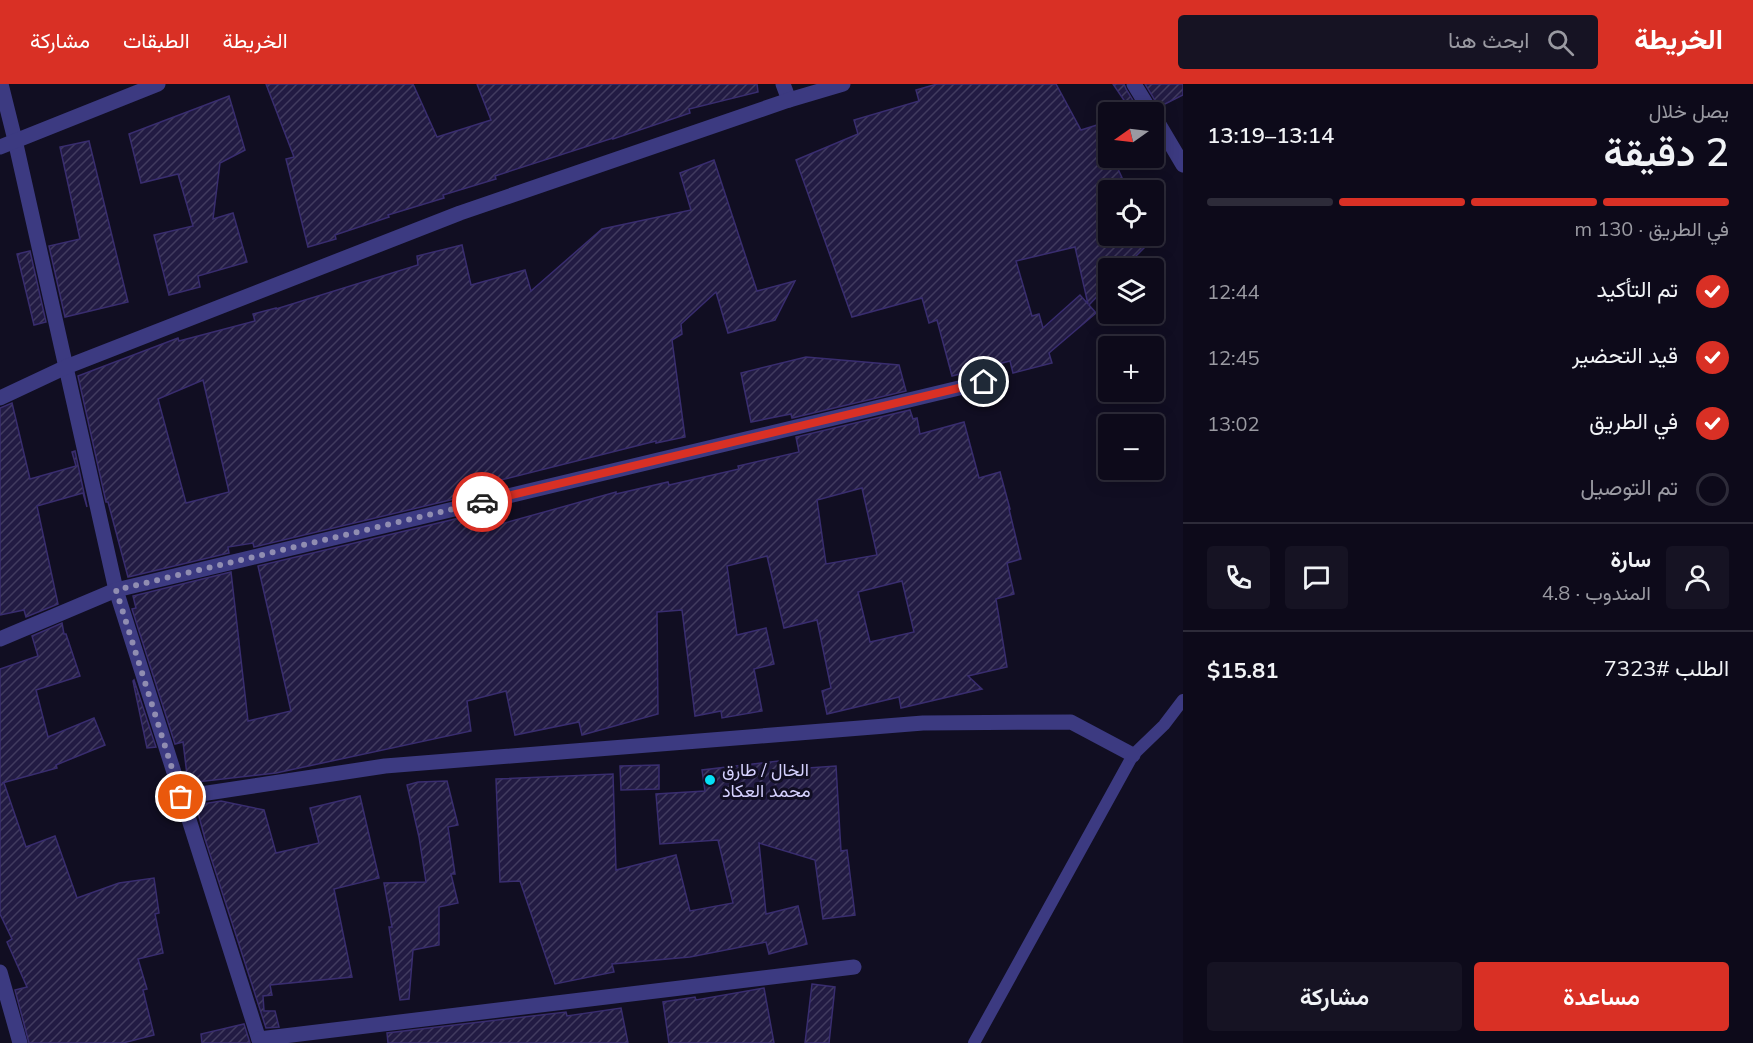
<!DOCTYPE html>
<html lang="ar">
<head>
<meta charset="utf-8">
<style>
	body { margin:0; font-family:Mulish,Vazirmatn,sans-serif; background:#161323; color:#f1f3f6; direction:rtl; height:100vh; display:flex; flex-direction:column; font-size:22px; white-space:nowrap }
	* { box-sizing:border-box; margin:0 }
	p { font-size:20px; color:#9a9aa2 }
	.icon { flex:none; width:33px; height:33px; fill:none; stroke:currentColor; stroke-width:2; stroke-linecap:round; stroke-linejoin:round }
	.map { position:relative; flex:1; overflow:hidden; direction:ltr }
	.side { display:flex; flex-direction:column; background:#0d0a1a; width:570px }
	.side>* { flex:none }
	.needle { width:39px; rotate:256deg }
	.tools { position:absolute; left:1098px; top:18px; display:grid; gap:12px }
	.tools a { display:grid; place-items:center; width:66px; height:66px; border-radius:6px; background:#0d0a1a; box-shadow:0 3px 15px #0003,0 0 0 2px #2d2b39; font-size:30px }
	.pin { position:absolute; display:grid; place-items:center; width:51px; height:51px; color:#fff; margin:-26px; border:3px solid #fff; border-radius:50%; box-shadow:0 2px 6px #0007 }
	.courier { position:absolute; display:grid; place-items:center; width:60px; height:60px; margin:-30px; border:4px solid #d93025; border-radius:50%; background:#fff; color:#222; box-shadow:0 2px 8px #0007 }
	.head em { font-style:normal; font-weight:600 }
	.head div { display:flex; flex-direction:column-reverse }
	.head { display:flex; align-items:center; justify-content:space-between; height:102px; padding:0 24px }
	h1 { font-size:39px; font-weight:600; line-height:45px }
	.bar { display:grid; grid-template-columns:repeat(4,1fr); gap:9px 6px; align-content:center; height:72px; padding:0 24px }
	.bar i { height:8px; border-radius:4px; background:#2d2b39 }
	.bar .on { background:#d93025 }
	.bar p { grid-column:span 4 }
	.line { display:flex; align-items:center; gap:15px; padding:0 24px; border-top:2px solid #2d2b39 }
	.line div { flex:1 }
	.round { display:grid; place-items:center; flex:none; width:63px; height:63px; border-radius:6px; background:#161323 }
	ol { padding:0 24px; list-style:none }
	li { display:flex; align-items:center; gap:18px; height:66px }
	li p { margin-inline-start:auto }
	li .icon { padding:6px; border-radius:50%; background:#d93025; color:#fff; stroke-width:4 }
	li:last-child { color:#9a9aa2 }
	li i { width:33px; height:33px; border:3px solid #2d2b39; border-radius:50% }
	.cta { display:flex; gap:12px; margin-top:auto; padding:12px 24px }
	.cta a { flex:1; height:69px; border-radius:6px; background:#d93025; color:#fff; font-size:24px; font-weight:600; line-height:69px; text-align:center }
	.cta a+a { background:#161323; color:#f1f3f6 }
	header { display:flex; align-items:center; gap:36px; box-sizing:border-box; height:84px; padding:0 30px; background:#d93025; color:#fff }
	header strong { font-size:28px }
	nav { display:flex; gap:33px; margin-inline-start:auto; font-size:21px }
	.search { width:420px; height:54px; background:#161323; display:flex; align-items:center; gap:15px; box-sizing:border-box; padding:0 21px; border-radius:6px; color:#9a9aa2; font-size:22px }
	main { display:flex; flex:1; min-height:0 }
	.map>svg:first-child { display:block }
</style>
</head>
<body>
<header>
<strong>الخريطة</strong>
<div class="search"><svg class="icon" aria-label="search" viewBox="0 0 24 24"><circle cx="10" cy="10" r="6"/><path d="M15 15l6 6"/></svg>ابحث هنا</div>
<nav><a>الخريطة</a><a>الطبقات</a><a>مشاركة</a></nav>
</header>
<main>
<section class="side">
<div class="head"><div><h1>2 دقيقة</h1><p>يصل خلال</p></div><em>13:14–13:19</em></div>
<div class="bar"><i class="on"></i><i class="on"></i><i class="on"></i><i></i><p>في الطريق · 130 m</p></div>
<ol>
<li><svg class="icon" aria-label="check" viewBox="0 0 24 24"><path d="M5 12l5 5 9-10"/></svg>تم التأكيد<p>12:44</p></li>
<li><svg class="icon" aria-label="check" viewBox="0 0 24 24"><path d="M5 12l5 5 9-10"/></svg>قيد التحضير<p>12:45</p></li>
<li><svg class="icon" aria-label="check" viewBox="0 0 24 24"><path d="M5 12l5 5 9-10"/></svg>في الطريق<p>13:02</p></li>
<li><i></i>تم التوصيل</li>
</ol>
<div class="line" style="height:108px"><a class="round"><svg class="icon" aria-label="person" viewBox="0 0 24 24"><circle cx="12" cy="8" r="4"/><path d="M4 21q1-7 8-7t8 7"/></svg></a><div><b>سارة</b><p>المندوب · 4.8</p></div><a class="round"><svg class="icon" aria-label="chat" viewBox="0 0 24 24"><path d="M4 5h16v11H9l-5 4z"/></svg></a><a class="round"><svg class="icon" aria-label="phone" viewBox="0 0 24 24"><path d="M5 4h4l2 5-3 2q2 4 5 5l2-3 5 2v4C11 20 4 13 5 4z"/></svg></a></div>
<div class="line" style="height:78px"><div>الطلب #7323</div><b>$15.81</b></div>
<div class="cta"><a>مساعدة</a><a>مشاركة</a></div>
</section>
<div class="map">
<svg width="1183" height="959" viewBox="0 0 1183 959">
	<defs>
		<pattern id="building-hatch" width="6" height="6" patternUnits="userSpaceOnUse" patternTransform="scale(1.5)"><rect width="6" height="6" fill="#221b43"/><path d="M-1 1l2-2M0 6l6-6M5 7l2-2" fill="none" stroke="#413b5f"/></pattern>
	</defs>
	<rect width="100%" height="100%" fill="#110e22"/>
	<g fill="url(#building-hatch)" stroke="#392d6f" stroke-width="1.5" fill-rule="evenodd">
		<polygon points="266,0 413,0 437,53 491,36 477,0 757,0 758,8 689,25 690,29 613,55 613,54 495,92 496,95 443,111 444,114 388,131 389,133 335,151 336,155 308,163 286,75 294,73"/>
		<path d="M937,0h119l25,46 16,-5 9,33h7l11,24 -12,5v3h-4v46h48l-32,32h-16v17l-19,20 7,8 -47,40 3,10 -39,10 -3,-12 -58,15 -15,-56 -8,3 -7,-25 -70,19 -56,-157 62,-26 -4,-14 65,-19 -3,-11zM1075,163l13,57 -8,-9 -37,33 -4,-14 -7,2 -16,-55z"/>
		<polygon points="1113,0 1124,0 1126,5 1140,28 1132,28"/>
		<polygon points="1145,0 1183,0 1183,11 1159,23"/>
		<polygon points="229,12 245,66 220,79 213,135 233,129 247,178 198,192 200,203 169,211 154,151 193,142 178,90 141,99 129,50"/>
		<polygon points="89,57 128,218 65,233 49,162 80,155 60,63"/>
		<path d="M714,76l43,131 38,-10 -20,39 -47,13 -12,-41 -35,32 1,10 -10,6 13,97 -29,6v-2l-191,48 2,7 -213,51 -1,-4 -25,4 1,6 -101,24 -20,-75h-2l-28,-126 100,-38 1,3 76,-20 -2,-7 23,-6v1l142,-44 -1,-9 45,-11 9,40 54,-15 6,21 71,-62 89,-19 -11,-37zM203,296l26,112 -43,11 -28,-104z"/>
		<polygon points="30,167 46,238 34,241 17,170"/>
		<polygon points="806,273 899,281 906,307 792,334 791,330 751,338 741,289"/>
		<polygon points="12,319 30,395 76,382 72,368 75,367 87,423 83,409 37,422 58,520 26,533 24,526 0,531 0,324"/>
		<path d="M910,326l3,9 4,-1 3,16 44,-12 15,56 21,-6 10,37h-1l12,50 -14,4 7,31 -18,5 11,68 -39,9 14,13 -81,19 -2,-11 -72,17 -5,-23 9,-3 -14,-68 -33,8 -17,-72 -40,10 10,69 29,-7 8,36 -20,5 8,42 -40,7 -1,-7 -26,5 -13,-106 -25,2 1,102 -76,21 -3,-13 -64,13 -9,-44 -39,10 4,30 -195,42 -88,10 -5,-41 -8,2 -43,-135 4,-1 -3,-12 98,-24 17,149 43,-10 -33,-145 214,-51 4,16 140,-39v2l52,-12 1,3 70,-16 -1,-3 61,-14 -3,-15zM862,404l15,67 -51,9 -9,-64zM902,497l12,51 -44,10 -12,-50z"/>
		<polygon points="62,539 64,550 66,550 80,592 36,606 48,653 94,634 105,661 56,681 57,684 2,699 4,699 26,763 55,752 77,814 119,799 154,794 159,829 155,830 163,869 138,875 147,905 143,906 154,951 123,959 29,959 15,906 27,903 7,858 12,855 0,830 0,585 38,572 32,552"/>
		<polygon points="134,596 156,663 147,664 133,597"/>
		<polygon points="778,677 778,686 836,682 841,767 847,766 855,831 823,835 815,776 759,759 766,830 798,822 807,860 769,870 766,858 690,873 612,880 614,888 555,900 520,797 500,798 496,695 613,690 616,786 676,771 690,827 733,819 718,756 660,760 656,710 705,707 702,686"/>
		<polygon points="659,681 659,705 621,706 620,682"/>
		<polygon points="447,697 458,741 448,743 455,790 451,790 458,819 439,823 439,861 413,866 409,915 400,916 389,843 392,843 384,799 426,798 419,753 407,701 418,698"/>
		<polygon points="360,712 379,794 334,805 352,893 270,901 272,911 263,912 264,927 275,927 279,943 266,944 205,755 196,721 221,717 264,726 276,769 319,759 310,724"/>
		<polygon points="812,900 835,903 829,959 805,959"/>
		<polygon points="764,904 774,959 669,959 663,918 695,913 696,916"/>
		<polygon points="621,924 628,959 388,959 387,949 566,928 567,932"/>
		<polygon points="244,940 250,959 202,959 201,950"/>
	</g>
	<g fill="none" stroke-linecap="round" stroke-linejoin="round">
		<polyline stroke="#3c3a81" stroke-width="12" points="974,959 1133,671 1164,641 1183,616"/>
		<g stroke="#3c3a81" stroke-width="15">
			<polyline points="1,0 15,56 116,506 260,959"/>
			<polyline points="783,0 789,16"/>
			<polyline points="1134,0 1151,28"/>
			<polyline points="1154,32 1183,81"/>
			<polyline points="0,63 158,0"/>
			<polyline points="0,314 66,283 460,129 789,16 843,0"/>
			<polyline points="0,555 116,506 984,298"/>
			<polyline points="181,713 385,682 923,639 1071,638 1133,671"/>
			<polyline points="0,888 20,959"/>
			<polyline points="259,955 854,883"/>
		</g>
	</g>
	<g fill="none" stroke-linecap="round" stroke-linejoin="round">
		<polyline stroke="#908db1" stroke-width="6" stroke-dasharray="0 10.8" points="181,713 116,506 482,418"/>
		<polyline stroke="#d93025" stroke-width="8" points="482,418 984,298"/>
	</g>
	<circle fill="#05e0f6" stroke="#110e22" stroke-width="2" cx="710" cy="696" r="6"/>
	<g text-anchor="middle" stroke-width="6" stroke-linejoin="round" paint-order="stroke">
		<g font-size="18" fill="#d5d1fe" stroke="#110e22" text-anchor="start">
			<text x="722" y="692">الخال / طارق<tspan x="722" dy="21">محمد العكاد</tspan></text>
		</g>
	</g>
</svg>
<div class="tools">
<a><svg class="needle" viewBox="-14 -14 28 28"><path d="M0-13l5 13h-10z" fill="#e53935"/><path d="M0 13l5-13h-10z" fill="#9a9aa2"/></svg></a>
<a><svg class="icon" aria-label="locate" viewBox="0 0 24 24"><circle cx="12" cy="12" r="6"/><path d="M12 2v4M12 18v4M2 12h4M18 12h4"/></svg></a>
<a><svg class="icon" aria-label="layers" viewBox="0 0 24 24"><path d="M12 4l9 5-9 5-9-5zM3 14l9 5 9-5"/></svg></a>
<a>+</a>
<a>−</a>
</div>
<div class="pin" style="left:181px;top:713px;background:#ea580c"><svg class="icon" aria-label="bag" viewBox="0 0 24 24"><path d="M5 8h14l-1 12H6zM9 8a3 3 0 0 1 6 0"/></svg></div>
<div class="pin" style="left:984px;top:298px;background:#1f2937"><svg class="icon" aria-label="home" viewBox="0 0 24 24"><path d="M3 11l9-7 9 7M6 9v11h12V9"/></svg></div>
<div class="courier" style="left:482px;top:418px"><svg class="icon" aria-label="car" viewBox="0 0 24 24"><path d="M5 17H2v-5l4-1 3-4h7l3 4 3 1v5h-3M9 17h6M6 11h13"/><circle cx="7" cy="17" r="2"/><circle cx="17" cy="17" r="2"/></svg></div>
</div>
</main>
</body>
</html>
